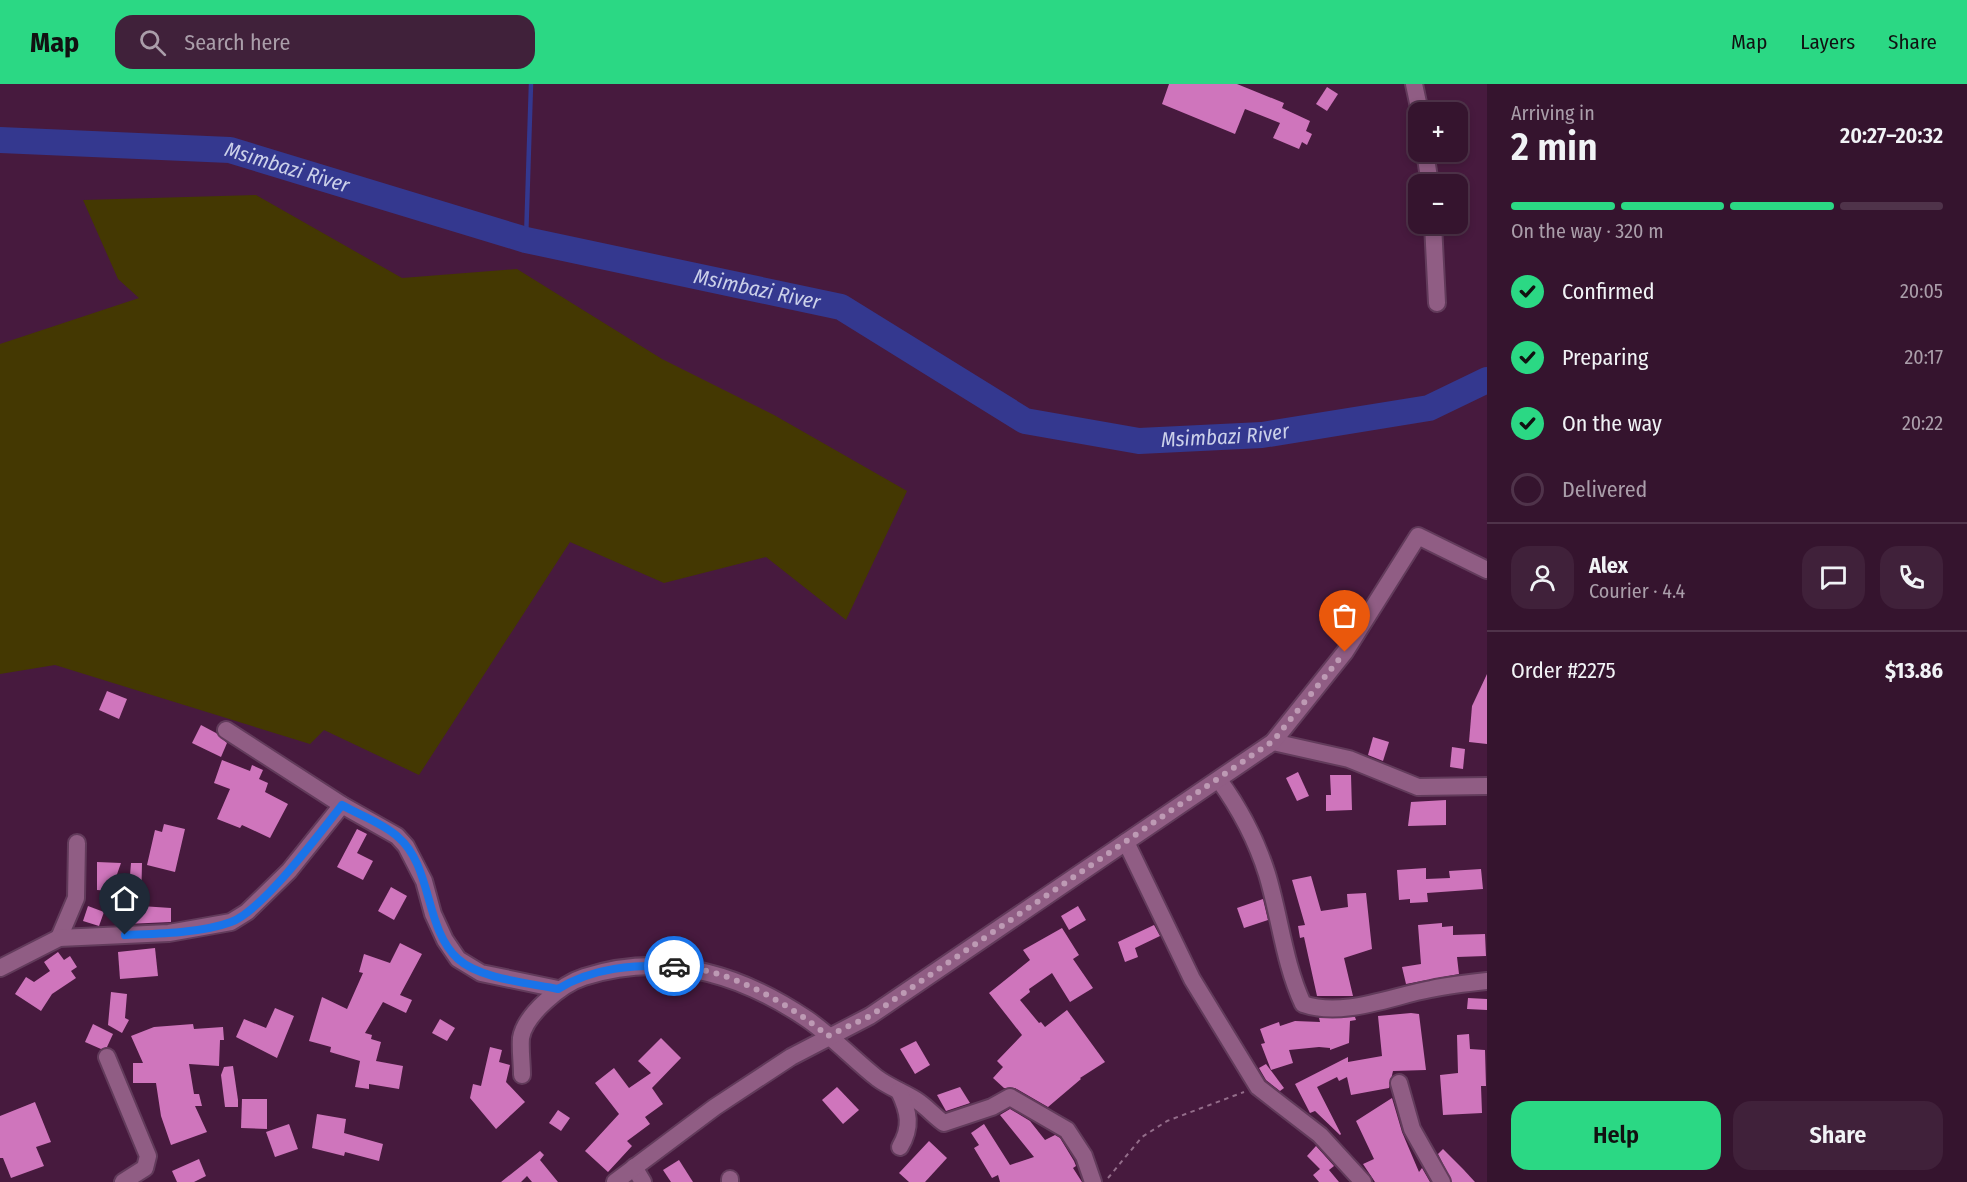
<!DOCTYPE html>
<html lang="en">
<head>
<meta charset="utf-8">
<style>
	body { margin:0; font-family:"Fira Sans Condensed",sans-serif; background:#40213a; color:#f1f3f6; height:100vh; display:flex; flex-direction:column; font-size:22px; white-space:nowrap }
	* { box-sizing:border-box; margin:0 }
	p { font-size:20px; color:#aa9eaa }
	.icon { flex:none; width:33px; height:33px; fill:none; stroke:currentColor; stroke-width:2; stroke-linecap:round; stroke-linejoin:round }
	.map { position:relative; flex:1; overflow:hidden }
	.sheet { display:flex; flex-direction:column; background:#35142e; width:480px }
	.sheet>* { flex:none }
	.tools { position:absolute; left:1408px; top:18px; display:grid; gap:12px }
	.tools a { display:grid; place-items:center; width:60px; height:60px; border-radius:12px; background:#35142e; box-shadow:0 3px 9px #0003,0 0 0 2px #4f334a; font-size:30px }
	.pin { position:absolute; display:grid; place-items:center; width:51px; height:51px; color:#fff; margin:-62px -26px; border-radius:50% 50% 50% 0; rotate:-45deg; box-shadow:0 0 6px #0007 }
	.pin .icon { rotate:45deg }
	.courier { position:absolute; display:grid; place-items:center; width:60px; height:60px; margin:-30px; border:4px solid #1a73e8; border-radius:50%; background:#fff; color:#222; box-shadow:0 2px 8px #0007 }
	.headline em { font-style:normal; font-weight:600 }
	.headline div { display:flex; flex-direction:column-reverse }
	.headline { display:flex; align-items:center; justify-content:space-between; height:102px; padding:0 24px }
	h1 { font-size:39px; font-weight:600; line-height:45px }
	.bar { display:grid; grid-template-columns:repeat(4,1fr); gap:9px 6px; align-content:center; height:72px; padding:0 24px }
	.bar i { height:8px; border-radius:4px; background:#4f334a }
	.bar .selected { background:#2bd884 }
	.bar p { grid-column:span 4 }
	.line { display:flex; align-items:center; gap:15px; padding:0 24px; border-top:2px solid #4f334a }
	.line div { flex:1 }
	.round { display:grid; place-items:center; flex:none; width:63px; height:63px; border-radius:18px; background:#40213a }
	ol { padding:0 24px; list-style:none }
	li { display:flex; align-items:center; gap:18px; height:66px }
	li p { margin-inline-start:auto }
	li .icon { padding:6px; border-radius:50%; background:#2bd884; color:#111; stroke-width:4 }
	li:last-child { color:#aa9eaa }
	li i { width:33px; height:33px; border:3px solid #4f334a; border-radius:50% }
	.primary-button { display:flex; gap:12px; margin-top:auto; padding:12px 24px }
	.primary-button a { flex:1; height:69px; border-radius:18px; background:#2bd884; color:#111; font-size:24px; font-weight:600; line-height:69px; text-align:center }
	.primary-button a+a { background:#40213a; color:#f1f3f6 }
	header { display:flex; align-items:center; gap:36px; box-sizing:border-box; height:84px; padding:0 30px; background:#2bd884; color:#111 }
	header strong { font-size:28px }
	nav { display:flex; gap:33px; margin-inline-start:auto; font-size:21px }
	.search { width:420px; height:54px; background:#40213a; display:flex; align-items:center; gap:15px; box-sizing:border-box; padding:0 21px; border-radius:18px; color:#aa9eaa; font-size:22px }
	main { display:flex; flex:1; min-height:0 }
	.map>svg:first-child { display:block }
</style>
</head>
<body>
<header>
<strong>Map</strong>
<div class="search"><svg class="icon" aria-label="search" viewBox="0 0 24 24"><circle cx="10" cy="10" r="6"/><path d="M15 15l6 6"/></svg>Search here</div>
<nav><a>Map</a><a>Layers</a><a>Share</a></nav>
</header>
<main>
<div class="map">
<svg width="1487" height="1098" viewBox="0 0 1487 1098">
	<rect width="100%" height="100%" fill="#471a3e"/>
	<polygon fill="#443802" points="256,111 402,194 517,185 662,275 774,331 907,407 846,536 766,473 664,499 570,458 419,691 324,646 310,660 55,581 0,590 0,260 139,214 118,195 83,116"/>
	<g fill="none" stroke-linecap="round" stroke-linejoin="round">
		<polyline stroke="#34388f" stroke-width="4.5" points="526,156 531,0"/>
		<path stroke="#34388f" stroke-width="26" id="s1" d="M0,56l230,10 296,90 315,67 184,114 114,20 123,-6 167,-27 58,-28"/>
	</g>
	<g fill="#cf75bc">
		<polygon points="1169,0 1237,0 1284,19 1282,24 1310,37 1306,47 1312,50 1307,61 1302,58 1299,65 1273,54 1280,39 1245,25 1235,50 1162,20"/>
		<polygon points="1327,3 1338,10 1327,27 1316,20"/>
		<polygon points="1487,590 1487,660 1469,658 1472,622"/>
		<polygon points="107,607 127,615 119,635 99,626"/>
		<polygon points="201,641 216,649 227,659 221,673 192,659"/>
		<polygon points="1373,653 1389,658 1383,677 1368,671"/>
		<polygon points="1452,663 1465,665 1463,685 1450,683"/>
		<polygon points="222,676 250,687 252,681 263,686 259,695 268,699 265,708 288,720 270,754 242,741 240,744 217,735 230,705 214,699"/>
		<polygon points="1298,688 1309,712 1297,717 1286,694"/>
		<polygon points="1330,691 1351,691 1352,726 1326,727 1326,711 1331,711"/>
		<polygon points="1446,716 1446,741 1408,742 1411,718"/>
		<polygon points="164,740 185,745 175,788 147,781 155,746 162,748"/>
		<polygon points="357,745 367,750 357,769 373,777 363,796 337,783"/>
		<polygon points="97,778 121,779 111,807 97,806"/>
		<polygon points="131,779 142,779 141,822 171,824 171,838 126,840"/>
		<polygon points="1426,784 1426,795 1450,794 1449,787 1481,785 1483,805 1427,809 1428,818 1410,819 1410,815 1399,816 1397,786"/>
		<polygon points="1311,792 1321,827 1348,823 1347,810 1366,809 1372,865 1344,874 1353,912 1317,912 1304,853 1300,854 1298,842 1305,841 1292,796"/>
		<polygon points="391,803 407,812 394,836 378,827"/>
		<polygon points="1263,815 1268,836 1244,844 1237,824"/>
		<polygon points="88,822 104,828 99,842 83,837"/>
		<polygon points="1078,822 1086,836 1069,846 1061,832"/>
		<polygon points="1442,839 1442,843 1453,842 1453,851 1485,850 1486,872 1457,873 1459,890 1406,900 1402,883 1421,880 1418,841"/>
		<polygon points="1154,841 1160,852 1135,864 1138,873 1125,878 1118,858"/>
		<polygon points="1062,844 1079,871 1073,875 1093,904 1070,918 1052,889 1029,905 1030,908 1020,916 1039,939 1041,938 1045,943 1067,926 1105,978 1080,994 1081,995 1048,1023 1015,1004 1004,1004 993,994 1003,983 997,977 1022,951 989,909 1030,876 1023,866"/>
		<polygon points="400,859 422,870 400,911 412,916 406,929 383,918 365,949 372,951 371,955 381,958 376,977 403,982 399,1005 369,1000 369,1005 355,1003 360,977 330,968 331,963 309,957 322,913 347,925 363,889 359,888 364,870 390,879"/>
		<polygon points="155,864 158,892 120,895 118,868"/>
		<polygon points="58,868 64,876 70,872 77,883 71,887 76,894 52,910 41,927 15,910 26,893 34,898 50,887 44,878"/>
		<polygon points="111,908 127,910 125,934 129,936 122,949 108,941"/>
		<polygon points="1468,914 1487,915 1487,926 1467,925"/>
		<polygon points="275,924 294,932 277,974 236,953 244,935 266,944"/>
		<polygon points="1411,929 1419,930 1426,986 1393,987 1389,1004 1351,1011 1347,993 1339,997 1337,993 1317,1003 1341,1050 1340,1051 1315,1027 1310,1029 1295,1000 1348,973 1348,978 1382,972 1378,932"/>
		<polygon points="1355,933 1356,936 1350,937 1349,959 1330,966 1330,964 1319,963 1289,966 1293,979 1271,986 1261,960 1265,959 1260,945 1279,938 1280,942 1295,937 1320,938 1319,934"/>
		<polygon points="440,935 455,944 447,957 432,949"/>
		<polygon points="93,940 113,950 107,963 101,965 85,958"/>
		<polygon points="193,940 194,945 223,943 224,956 220,956 219,982 189,980 194,1010 199,1010 202,1022 195,1022 207,1048 171,1061 161,1032 156,999 133,999 133,979 143,979 131,952 154,943"/>
		<polygon points="1469,950 1470,965 1485,966 1486,1002 1481,1002 1482,1029 1443,1031 1440,991 1458,989 1457,951"/>
		<polygon points="661,954 681,974 652,1004 663,1020 645,1033 650,1040 627,1057 632,1062 608,1088 585,1067 619,1030 595,999 614,984 629,1004 651,989 638,977"/>
		<polygon points="916,957 930,981 915,990 900,965"/>
		<polygon points="490,963 502,966 499,978 510,981 506,998 525,1018 496,1045 470,1014 473,1000 481,1002"/>
		<polygon points="1266,980 1284,1004 1280,1007 1266,996 1259,984"/>
		<polygon points="233,982 238,1016 238,1023 225,1023 221,991 224,983"/>
		<polygon points="837,1003 859,1026 843,1040 822,1016"/>
		<polygon points="960,1003 970,1019 946,1027 937,1011"/>
		<polygon points="1392,1014 1402,1048 1419,1088 1422,1084 1430,1098 1375,1098 1363,1080 1374,1075 1356,1037"/>
		<polygon points="242,1015 267,1015 267,1045 241,1044"/>
		<polygon points="35,1018 51,1058 36,1063 44,1082 11,1094 3,1074 0,1074 0,1032"/>
		<polygon points="1010,1025 1030,1037 1045,1056 1055,1051 1060,1054 1074,1077 1076,1082 1073,1084 1082,1098 1000,1098 998,1091 992,1094 974,1064 979,1061 971,1049 984,1040 1010,1081 1034,1073 1000,1031"/>
		<polygon points="558,1026 570,1034 561,1047 549,1039"/>
		<polygon points="317,1030 346,1035 344,1049 383,1060 379,1077 345,1068 344,1072 312,1064"/>
		<polygon points="289,1040 298,1065 275,1073 266,1048"/>
		<polygon points="929,1057 947,1074 925,1098 909,1098 899,1089"/>
		<polygon points="1316,1062 1334,1082 1329,1086 1339,1098 1319,1098 1313,1091 1320,1085 1307,1072"/>
		<polygon points="1443,1065 1463,1085 1475,1098 1452,1098 1438,1070"/>
		<polygon points="540,1067 544,1071 540,1076 558,1098 532,1098 527,1092 521,1098 501,1098"/>
		<polygon points="199,1075 206,1092 194,1098 177,1098 172,1087"/>
		<polygon points="679,1076 693,1098 671,1098 663,1086"/>
	</g>
	<g fill="none" stroke-linecap="round" stroke-linejoin="round">
		<g stroke="#623b5b" stroke-width="20">
			<g id="minor">
				<polyline points="1414,0 1420,28"/>
				<polyline points="1425,68 1430,100"/>
				<polyline points="1433,140 1437,219"/>
				<polyline points="226,646 342,721 397,752 406,762 424,797 433,830 445,856 458,875 481,889 558,905"/>
				<polyline points="1273,658 1349,675 1418,703 1487,702"/>
				<path d="M1219,696c21,29 37,59 48,94 13,43 17,89 36,130 40,14 89,-8 128,-15 19,-4 37,-6 56,-8"/>
				<polyline points="1126,758 1192,895 1258,1003 1320,1051 1363,1098"/>
				<polyline points="59,854 76,814 77,759"/>
				<polyline points="0,884 59,854 169,849 231,838 247,828 289,787 342,721"/>
				<polyline points="107,973 148,1072 145,1084 123,1098"/>
				<path d="M522,991c0,-12 -2,-25 -1,-37 4,-24 41,-54 63,-61 80,-26 155,-4 223,42 25,17 46,40 70,59 12,9 26,14 39,22 11,7 18,16 28,23l48,-16 18,-10 57,33 17,26 9,26"/>
				<polyline points="1399,999 1412,1045 1442,1098"/>
				<path d="M899,1007c10,21 13,36 1,56"/>
				<polyline points="634,1083 643,1098"/>
				<polyline points="730,1095 730,1098"/>
				<polyline points="615,1098 715,1023 791,973 870,932 1273,658 1345,568 1418,452 1487,486"/>
			</g>
		</g>
		<polyline stroke="#936d8a" stroke-width="2" stroke-dasharray="4.5 4.5" stroke-linecap="butt" points="1108,1094 1142,1053 1167,1037 1244,1008"/>
		<use href="#minor" stroke="#905d84" stroke-width="16"/>
	</g>
	<g fill="none" stroke-linecap="round" stroke-linejoin="round">
		<path stroke="#bd9ab4" stroke-width="6" stroke-dasharray="0 10.8" d="M674,882c54,2 114,37 154,70l42,-20 403,-275 72,-89"/>
		<path stroke="#1a73e8" stroke-width="8" d="M125,851c31,-1 77,-2 106,-13 31,-11 89,-89 111,-117 17,10 41,18 56,32 35,30 26,91 60,122 22,20 71,24 100,30 36,-22 75,-24 116,-23"/>
	</g>
	<g text-anchor="middle" stroke-width="6" stroke-linejoin="round" paint-order="stroke">
		<g font-size="21" font-style="italic" fill="#cbd0e9" stroke="#220e1e">
			<text dy="7" stroke="none"><textPath href="#s1" startOffset="290">Msimbazi River</textPath></text>
			<text dy="7" stroke="none"><textPath href="#s1" startOffset="776">Msimbazi River</textPath></text>
			<text dy="7" stroke="none"><textPath href="#s1" startOffset="1280">Msimbazi River</textPath></text>
		</g>
	</g>
</svg>
<div class="tools">
<a>+</a>
<a>−</a>
</div>
<div class="pin" style="left:1345px;top:568px;background:#ea580c"><svg class="icon" aria-label="bag" viewBox="0 0 24 24"><path d="M5 8h14l-1 12H6zM9 8a3 3 0 0 1 6 0"/></svg></div>
<div class="pin" style="left:125px;top:851px;background:#1f2937"><svg class="icon" aria-label="home" viewBox="0 0 24 24"><path d="M3 11l9-7 9 7M6 9v11h12V9"/></svg></div>
<div class="courier" style="left:674px;top:882px"><svg class="icon" aria-label="car" viewBox="0 0 24 24"><path d="M5 17H2v-5l4-1 3-4h7l3 4 3 1v5h-3M9 17h6M6 11h13"/><circle cx="7" cy="17" r="2"/><circle cx="17" cy="17" r="2"/></svg></div>
</div>
<section class="sheet">
<div class="headline"><div><h1>2 min</h1><p>Arriving in</p></div><em>20:27–20:32</em></div>
<div class="bar"><i class="selected"></i><i class="selected"></i><i class="selected"></i><i></i><p>On the way · 320 m</p></div>
<ol>
<li><svg class="icon" aria-label="check" viewBox="0 0 24 24"><path d="M5 12l5 5 9-10"/></svg>Confirmed<p>20:05</p></li>
<li><svg class="icon" aria-label="check" viewBox="0 0 24 24"><path d="M5 12l5 5 9-10"/></svg>Preparing<p>20:17</p></li>
<li><svg class="icon" aria-label="check" viewBox="0 0 24 24"><path d="M5 12l5 5 9-10"/></svg>On the way<p>20:22</p></li>
<li><i></i>Delivered</li>
</ol>
<div class="line" style="height:108px"><a class="round"><svg class="icon" aria-label="person" viewBox="0 0 24 24"><circle cx="12" cy="8" r="4"/><path d="M4 21q1-7 8-7t8 7"/></svg></a><div><b>Alex</b><p>Courier · 4.4</p></div><a class="round"><svg class="icon" aria-label="chat" viewBox="0 0 24 24"><path d="M4 5h16v11H9l-5 4z"/></svg></a><a class="round"><svg class="icon" aria-label="phone" viewBox="0 0 24 24"><path d="M5 4h4l2 5-3 2q2 4 5 5l2-3 5 2v4C11 20 4 13 5 4z"/></svg></a></div>
<div class="line" style="height:78px"><div>Order #2275</div><b>$13.86</b></div>
<div class="primary-button"><a>Help</a><a>Share</a></div>
</section>
</main>
</body>
</html>
